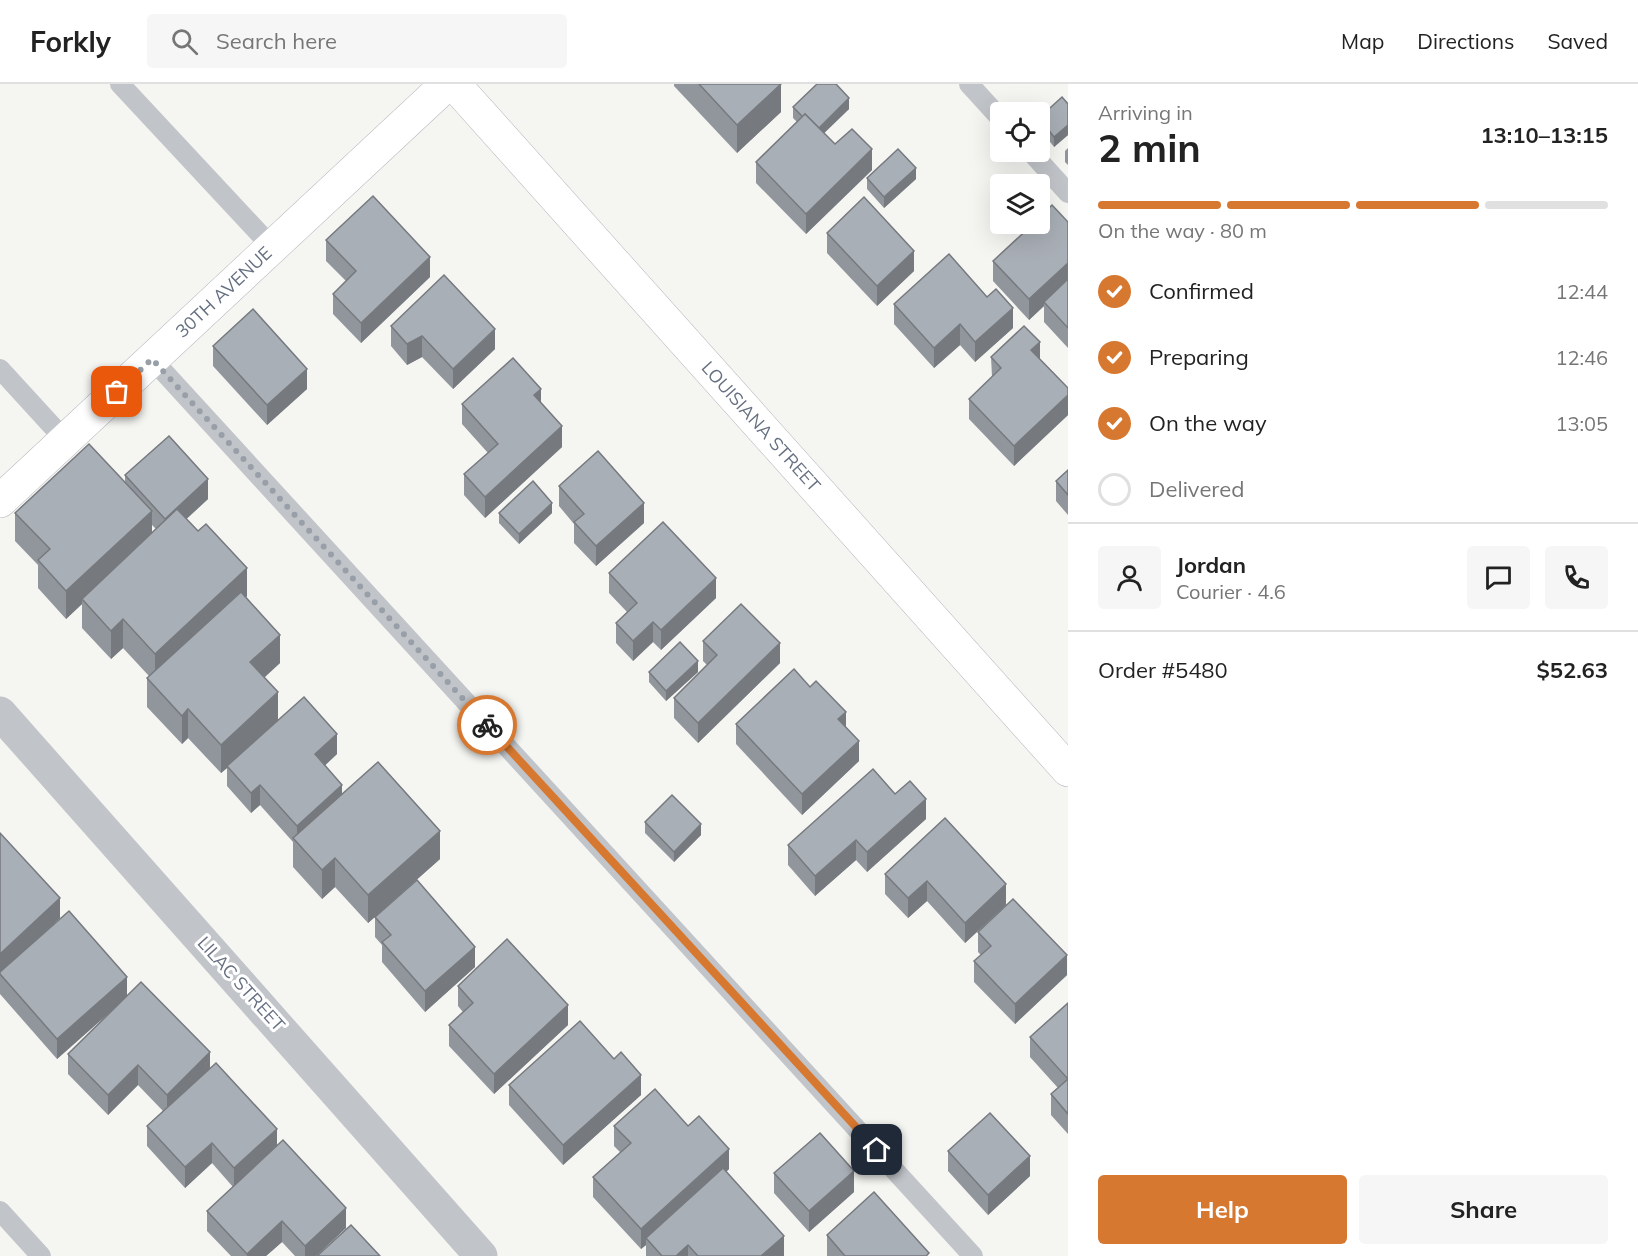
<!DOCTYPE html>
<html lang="en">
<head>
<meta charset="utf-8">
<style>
	body { margin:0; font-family:Mulish,sans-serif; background:#f6f6f6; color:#222; height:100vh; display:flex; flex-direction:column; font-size:22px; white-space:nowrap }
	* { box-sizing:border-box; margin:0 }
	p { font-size:20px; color:#767676 }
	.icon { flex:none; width:33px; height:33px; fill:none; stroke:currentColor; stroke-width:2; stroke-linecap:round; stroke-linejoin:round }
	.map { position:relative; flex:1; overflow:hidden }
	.side { display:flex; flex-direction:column; background:#fff; width:570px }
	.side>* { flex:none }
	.tools { position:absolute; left:990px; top:18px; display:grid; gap:12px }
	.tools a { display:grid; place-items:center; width:60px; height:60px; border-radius:6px; background:#fff; box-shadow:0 6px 24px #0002; font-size:30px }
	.pin { position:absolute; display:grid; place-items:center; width:51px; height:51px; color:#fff; margin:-26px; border-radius:12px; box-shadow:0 3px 9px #0006 }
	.courier { position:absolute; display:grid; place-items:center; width:60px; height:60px; margin:-30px; border:4px solid #d77830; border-radius:50%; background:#fff; color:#222; box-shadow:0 2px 8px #0007 }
	.headline em { font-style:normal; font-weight:700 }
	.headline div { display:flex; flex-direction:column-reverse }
	.headline { display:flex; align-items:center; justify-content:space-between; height:102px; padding:0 30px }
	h1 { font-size:39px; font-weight:700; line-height:45px }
	.bar { display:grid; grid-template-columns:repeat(4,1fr); gap:9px 6px; align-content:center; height:72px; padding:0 30px }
	.bar i { height:8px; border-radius:4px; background:#e0e0e0 }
	.bar .selected { background:#d77830 }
	.bar p { grid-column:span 4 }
	.line { display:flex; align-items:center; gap:15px; padding:0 30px; border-top:2px solid #e0e0e0 }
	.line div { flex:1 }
	.round { display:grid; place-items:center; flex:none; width:63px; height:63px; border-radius:6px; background:#f6f6f6 }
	ol { padding:0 30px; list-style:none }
	li { display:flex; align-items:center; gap:18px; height:66px }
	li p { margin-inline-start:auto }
	li .icon { padding:6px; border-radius:50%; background:#d77830; color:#fff; stroke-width:4 }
	li:last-child { color:#767676 }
	li i { width:33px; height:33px; border:3px solid #e0e0e0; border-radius:50% }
	.button { display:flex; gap:12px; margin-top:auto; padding:12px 30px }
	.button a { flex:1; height:69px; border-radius:6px; background:#d77830; color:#fff; font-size:24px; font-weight:700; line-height:69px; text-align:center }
	.button a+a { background:#f6f6f6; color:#222 }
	header { display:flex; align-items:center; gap:36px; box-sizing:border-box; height:84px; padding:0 30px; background:#fff; border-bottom:2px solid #e0e0e0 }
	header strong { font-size:28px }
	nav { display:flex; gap:33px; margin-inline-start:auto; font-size:21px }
	.search { width:420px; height:54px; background:#f6f6f6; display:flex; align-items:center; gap:15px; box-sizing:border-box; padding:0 21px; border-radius:6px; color:#767676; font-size:22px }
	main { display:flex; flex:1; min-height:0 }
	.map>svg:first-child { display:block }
</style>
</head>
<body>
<header>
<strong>Forkly</strong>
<div class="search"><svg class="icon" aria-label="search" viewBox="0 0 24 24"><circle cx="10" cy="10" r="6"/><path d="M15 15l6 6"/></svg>Search here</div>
<nav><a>Map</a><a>Directions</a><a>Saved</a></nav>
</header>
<main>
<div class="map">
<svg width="1068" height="1172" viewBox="0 0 1068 1172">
	<rect width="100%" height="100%" fill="#f5f5f2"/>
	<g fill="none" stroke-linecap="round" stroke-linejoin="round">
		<g stroke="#b4b7bc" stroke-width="34">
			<g id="secondary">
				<path id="s1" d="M454,0l614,686"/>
				<path id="s2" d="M0,417l447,-417"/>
			</g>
		</g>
		<g stroke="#c1c4c8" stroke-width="20">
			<polyline points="120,0 272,163"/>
			<polyline points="969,0 1000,34"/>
			<polyline points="1031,68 1068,109"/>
			<polyline points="152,275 973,1172"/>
			<polyline points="0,285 65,356"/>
			<polyline points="0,1127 41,1172"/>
		</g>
		<polyline stroke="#c1c4c8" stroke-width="33" points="0,629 481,1172"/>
		<use href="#secondary" stroke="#fff" stroke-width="33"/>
	</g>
	<g fill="#91969d" fill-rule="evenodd">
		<polygon points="674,0 781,0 781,28 737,69 674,2"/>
		<polygon points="1068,20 1068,51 1054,63 1040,45 1040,33"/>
		<polygon points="793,23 849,25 824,49 835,60 872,86 806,150 756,99 756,78 797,38 793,34"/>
		<polygon points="1068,64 1068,81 1065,78 1065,67"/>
		<polygon points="867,94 916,95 884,124 867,105"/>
		<polygon points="1068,138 1068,264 1044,238 1044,222 1029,236 993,197 993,177"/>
		<polygon points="827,149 914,187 877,222 827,169"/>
		<polygon points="326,156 430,193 361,259 333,230 333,210 346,197 326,177"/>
		<polygon points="894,220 1013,244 975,278 960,261 934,284 894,240"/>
		<polygon points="391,242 495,265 453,305 422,273 407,281 391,262"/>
		<polygon points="213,262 307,305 267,341 213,282"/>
		<polygon points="991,273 1040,275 1068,304 1068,331 1014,382 969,335 969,315 992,293"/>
		<polygon points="541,319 562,363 485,434 464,411 464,390 488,369 462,340 462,320"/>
		<polygon points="1068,386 1068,431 1056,417 1056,397"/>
		<path d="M125,391l83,24 -22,20 61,77 -1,2 34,65 -16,14 14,43 59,34 -12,11 17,29 98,65 -44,39 79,69 -50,45 -43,-50v-17l-7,-8v-20l-7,6 -33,-36 -13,12 -29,-32v-25l-33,-37 -9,8 -24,-27v-18l-6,5 -33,-35 -6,6 -35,-37v-29l2,-2 -26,-28 -12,11 -29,-31v-24l-16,15 -28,-31v-23l-23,-24v-28l110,-30zM152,441l4,4 -4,5z"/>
		<polygon points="559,402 644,439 596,482 574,459 574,440 559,422"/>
		<polygon points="499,429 552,429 519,460 499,439"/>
		<polygon points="609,489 716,514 661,566 653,558 633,577 616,559 616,539 627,528 609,509"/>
		<polygon points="703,557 780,579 698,659 674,634 674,614 707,581 703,577"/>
		<polygon points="649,588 698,588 666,617 649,598"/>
		<polygon points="736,640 846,643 859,677 802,731 736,660"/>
		<polygon points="945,734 1006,821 965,859 927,817 908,834 885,810 885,790"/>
		<polygon points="926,735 867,788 856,776 815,812 788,781 788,761"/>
		<polygon points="645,738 701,751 674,778 645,749"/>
		<polygon points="0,749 60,834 47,846 127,912 210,985 346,1144 316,1172 295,1172 282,1158 266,1172 231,1172 207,1147 207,1127 233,1103 212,1079 185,1104 147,1062 147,1042 163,1027 138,1001 108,1031 68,990 68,970 117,922 57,975 0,910"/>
		<polygon points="978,848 1067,891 1015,940 974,898 974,877 981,871 978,868"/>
		<polygon points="458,902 568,941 494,1010 449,962 449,941 463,928 458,922"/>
		<polygon points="1068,919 1068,1050 1051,1031 1051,1010 1058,1004 1030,973 1030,953"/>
		<polygon points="509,1001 641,1011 563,1081 509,1021"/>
		<polygon points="614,1042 688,1042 729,1085 726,1088 784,1172 646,1172 646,1161 641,1165 593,1113 593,1093 621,1069 614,1062"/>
		<polygon points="948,1067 1030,1092 988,1131 948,1087"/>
		<polygon points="774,1089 854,1108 809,1148 774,1109"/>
		<polygon points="827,1151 929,1172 827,1172"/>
	</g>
	<g fill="#767a7f">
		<polygon points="781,0 781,28 737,69 737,41"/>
		<polygon points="849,14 849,25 816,57 816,47"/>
		<polygon points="1068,41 1068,51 1054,63 1054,53"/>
		<polygon points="872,65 872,86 806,150 806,130"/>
		<polygon points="916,84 916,95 884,124 884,113"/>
		<polygon points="914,167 914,187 877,222 877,202"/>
		<polygon points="430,173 430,193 361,259 361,239"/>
		<polygon points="1068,179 1068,199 1044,218 1044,222 1029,236 1029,215"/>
		<polygon points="1013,224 1013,244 975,278 975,258"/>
		<polygon points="960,240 960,261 934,284 934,264"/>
		<polygon points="495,245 495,265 453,305 453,285"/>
		<polygon points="422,252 422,273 407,281 407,260"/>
		<polygon points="1040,258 1040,278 1031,266"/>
		<polygon points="307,285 307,305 267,341 267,321"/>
		<polygon points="541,305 541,325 534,311"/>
		<polygon points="1068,311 1068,331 1014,382 1014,362"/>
		<polygon points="562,342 562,363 485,434 485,413"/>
		<polygon points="208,395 208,415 165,455 165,435"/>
		<polygon points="552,419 552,429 519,460 519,450"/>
		<polygon points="644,419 644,439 596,482 596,462"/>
		<polygon points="152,427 152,456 82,515 82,520 66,535 66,507"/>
		<polygon points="247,484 247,512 155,599 155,570"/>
		<polygon points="716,494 716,514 661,566 661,546"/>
		<polygon points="123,535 123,564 111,575 111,547"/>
		<polygon points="653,538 653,558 633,577 633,557"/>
		<polygon points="280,551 280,579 250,607 250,578"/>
		<polygon points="780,559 780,579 698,659 698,639"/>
		<polygon points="698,577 698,588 666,617 666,607"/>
		<polygon points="278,608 278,637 227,682 227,684 221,689 221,661"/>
		<polygon points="188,625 188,654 182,660 182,632"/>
		<polygon points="846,628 846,648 838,635"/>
		<polygon points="337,650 337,670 315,691 315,670"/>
		<polygon points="859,657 859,677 802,731 802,710"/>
		<polygon points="260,701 260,721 251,729 251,709"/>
		<polygon points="342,701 342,721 297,759 297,742"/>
		<polygon points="926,715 926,735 867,788 867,768"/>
		<polygon points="701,740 701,751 674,778 674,768"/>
		<polygon points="440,747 440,775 368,839 368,811"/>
		<polygon points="856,756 856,776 815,812 815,792"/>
		<polygon points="335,774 335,803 322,815 322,786"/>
		<polygon points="927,797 927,817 908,834 908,814"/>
		<polygon points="1006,800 1006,821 965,859 965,839"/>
		<polygon points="60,814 60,834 0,890 0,870"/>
		<polygon points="475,863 475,883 425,928 425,907"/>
		<polygon points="1067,871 1067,891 1015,940 1015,920"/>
		<polygon points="127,893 127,913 57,975 57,955"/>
		<polygon points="568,921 568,941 494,1010 494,990"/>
		<polygon points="210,968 210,989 167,1031 167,1011"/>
		<polygon points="138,981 138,1001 108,1031 108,1011"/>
		<polygon points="641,991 641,1011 563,1081 563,1061"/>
		<polygon points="277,1045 277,1065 234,1104 234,1084"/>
		<polygon points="212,1059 212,1079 185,1104 185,1083"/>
		<polygon points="729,1065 729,1085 649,1158 646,1154 646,1161 641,1165 641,1145"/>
		<polygon points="1030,1072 1030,1092 988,1131 988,1111"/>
		<polygon points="854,1087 854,1108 809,1148 809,1127"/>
		<polygon points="346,1124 346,1144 316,1172 305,1172 305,1162"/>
		<polygon points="282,1137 282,1158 266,1172 247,1172 247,1170"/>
		<polygon points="784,1152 784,1172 761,1172"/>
		<polygon points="688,1161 688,1172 676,1172"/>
	</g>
	<g fill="#a9afb6" stroke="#767a7f" stroke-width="1.5">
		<polygon points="699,0 781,0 737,41"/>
		<polygon points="817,0 836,0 849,14 819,44 805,30 803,33 793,23"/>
		<polygon points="1062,13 1068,20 1068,41 1054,53 1040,35 1040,33"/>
		<polygon points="805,30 835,60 852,45 872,65 806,130 756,78"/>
		<polygon points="898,65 916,84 884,113 867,94"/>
		<polygon points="373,112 430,173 361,239 333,210 356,187 326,156"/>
		<polygon points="864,113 914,167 877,202 827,149"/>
		<polygon points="1052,121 1068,138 1068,179 1029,215 993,177 1033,140 1040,140 1040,133"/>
		<polygon points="949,170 987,213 996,205 1013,224 975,258 960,240 934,264 894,220"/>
		<polygon points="444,191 495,245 453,285 422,252 407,260 391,242"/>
		<polygon points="1068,195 1068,244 1044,218"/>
		<polygon points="253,225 307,285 267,321 213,262"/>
		<polygon points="1024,242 1040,258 1031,266 1068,304 1068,311 1014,362 969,315 1001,284 991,273"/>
		<polygon points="513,274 541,305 534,311 562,342 485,413 464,390 498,360 462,320"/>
		<polygon points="169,352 208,395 165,435 125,391"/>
		<polygon points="89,360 152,427 66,507 38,476 50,465 15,429"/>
		<polygon points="598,367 644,419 596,462 574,438 584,430 559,402"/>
		<polygon points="1068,386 1068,411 1056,397"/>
		<polygon points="533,397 552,419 519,450 499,429"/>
		<polygon points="177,425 198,447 206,440 247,484 155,570 123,535 111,547 82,515"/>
		<polygon points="663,438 716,494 661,546 653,538 633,557 616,539 637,519 609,489"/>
		<polygon points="241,508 280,551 250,578 278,608 221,661 188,625 182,632 147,594"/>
		<polygon points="741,520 780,559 698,639 674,614 717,571 703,557"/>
		<polygon points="680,558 698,577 666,607 649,588"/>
		<polygon points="794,585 810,603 816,597 846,628 838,635 859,657 802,710 736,640"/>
		<polygon points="304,613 337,650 315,670 342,701 297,742 260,701 251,709 227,682"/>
		<polygon points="378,678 440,747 368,811 335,774 322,786 293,754"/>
		<polygon points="873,685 895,710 910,697 926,715 867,768 856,756 815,792 788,761"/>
		<polygon points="672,711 701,740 674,768 645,738"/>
		<polygon points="945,734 1006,800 965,839 927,797 908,814 885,790"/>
		<polygon points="0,749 60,814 0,870"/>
		<polygon points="417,796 475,863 425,907 382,858 391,851 375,833"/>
		<polygon points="1013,815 1067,871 1015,920 974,877 991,862 978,848"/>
		<polygon points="69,827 127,893 57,955 0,890 0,888"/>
		<polygon points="507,855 568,921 494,990 449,941 473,919 458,902"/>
		<polygon points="141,898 210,968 167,1011 138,981 108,1011 68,970"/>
		<polygon points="1068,919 1068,995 1030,953"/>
		<polygon points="580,937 614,975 621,968 641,991 563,1061 509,1001"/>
		<polygon points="216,979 277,1045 234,1084 212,1059 185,1083 147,1042"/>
		<polygon points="1068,995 1068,1030 1051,1010"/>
		<polygon points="655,1005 688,1042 699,1032 729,1065 641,1145 593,1093 631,1059 614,1042"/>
		<polygon points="990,1029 1030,1072 988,1111 948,1067"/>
		<polygon points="820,1049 854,1087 809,1127 774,1089"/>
		<polygon points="283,1056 346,1124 305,1162 282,1137 247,1170 207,1127"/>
		<polygon points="723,1084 784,1152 761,1172 698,1172 688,1161 676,1172 662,1172 646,1154"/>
		<polygon points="874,1108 929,1169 926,1172 845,1172 827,1151"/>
		<polygon points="351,1141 380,1172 317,1172"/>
	</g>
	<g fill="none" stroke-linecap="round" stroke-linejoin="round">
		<polyline stroke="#989fa9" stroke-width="6" stroke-dasharray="0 10.8" points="117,308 152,275 487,641"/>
		<polyline stroke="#d77830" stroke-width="8" points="487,641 877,1066"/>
	</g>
	<g text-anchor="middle" stroke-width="6" stroke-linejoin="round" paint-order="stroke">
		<g font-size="18" fill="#667081" stroke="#fff">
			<text dy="6" stroke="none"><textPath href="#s2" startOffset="306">30TH AVENUE</textPath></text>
			<text dy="6" stroke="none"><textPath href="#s1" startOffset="460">LOUISIANA STREET</textPath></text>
			<text transform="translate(241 900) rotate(48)" y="6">LILAC STREET</text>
		</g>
	</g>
</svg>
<div class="tools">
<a><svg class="icon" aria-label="locate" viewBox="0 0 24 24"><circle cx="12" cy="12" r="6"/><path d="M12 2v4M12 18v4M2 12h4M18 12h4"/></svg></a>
<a><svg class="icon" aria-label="layers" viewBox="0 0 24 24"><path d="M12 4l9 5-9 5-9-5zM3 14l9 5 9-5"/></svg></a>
</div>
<div class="pin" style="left:117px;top:308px;background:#ea580c"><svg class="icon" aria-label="bag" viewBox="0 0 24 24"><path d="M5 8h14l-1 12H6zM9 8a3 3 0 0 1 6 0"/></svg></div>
<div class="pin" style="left:877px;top:1066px;background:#1f2937"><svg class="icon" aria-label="home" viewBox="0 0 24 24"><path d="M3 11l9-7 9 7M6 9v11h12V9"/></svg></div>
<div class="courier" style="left:487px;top:641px"><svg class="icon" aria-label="bike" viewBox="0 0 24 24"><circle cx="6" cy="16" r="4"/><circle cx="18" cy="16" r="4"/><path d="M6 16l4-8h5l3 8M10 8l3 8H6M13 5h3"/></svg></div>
</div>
<section class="side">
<div class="headline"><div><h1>2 min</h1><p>Arriving in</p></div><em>13:10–13:15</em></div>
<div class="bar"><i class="selected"></i><i class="selected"></i><i class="selected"></i><i></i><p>On the way · 80 m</p></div>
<ol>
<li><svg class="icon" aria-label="check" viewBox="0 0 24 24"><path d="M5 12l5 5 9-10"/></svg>Confirmed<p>12:44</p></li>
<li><svg class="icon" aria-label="check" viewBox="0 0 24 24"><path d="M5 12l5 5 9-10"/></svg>Preparing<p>12:46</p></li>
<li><svg class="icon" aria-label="check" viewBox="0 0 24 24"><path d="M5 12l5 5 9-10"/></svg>On the way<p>13:05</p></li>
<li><i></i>Delivered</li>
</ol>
<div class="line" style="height:108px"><a class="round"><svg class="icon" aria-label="person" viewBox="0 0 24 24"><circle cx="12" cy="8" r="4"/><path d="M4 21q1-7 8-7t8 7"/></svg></a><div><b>Jordan</b><p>Courier · 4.6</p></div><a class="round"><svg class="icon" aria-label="chat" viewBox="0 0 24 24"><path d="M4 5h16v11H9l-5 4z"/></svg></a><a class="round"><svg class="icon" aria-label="phone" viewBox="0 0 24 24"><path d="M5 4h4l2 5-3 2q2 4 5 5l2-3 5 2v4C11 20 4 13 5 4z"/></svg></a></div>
<div class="line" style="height:78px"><div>Order #5480</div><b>$52.63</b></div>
<div class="button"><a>Help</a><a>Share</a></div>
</section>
</main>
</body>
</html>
